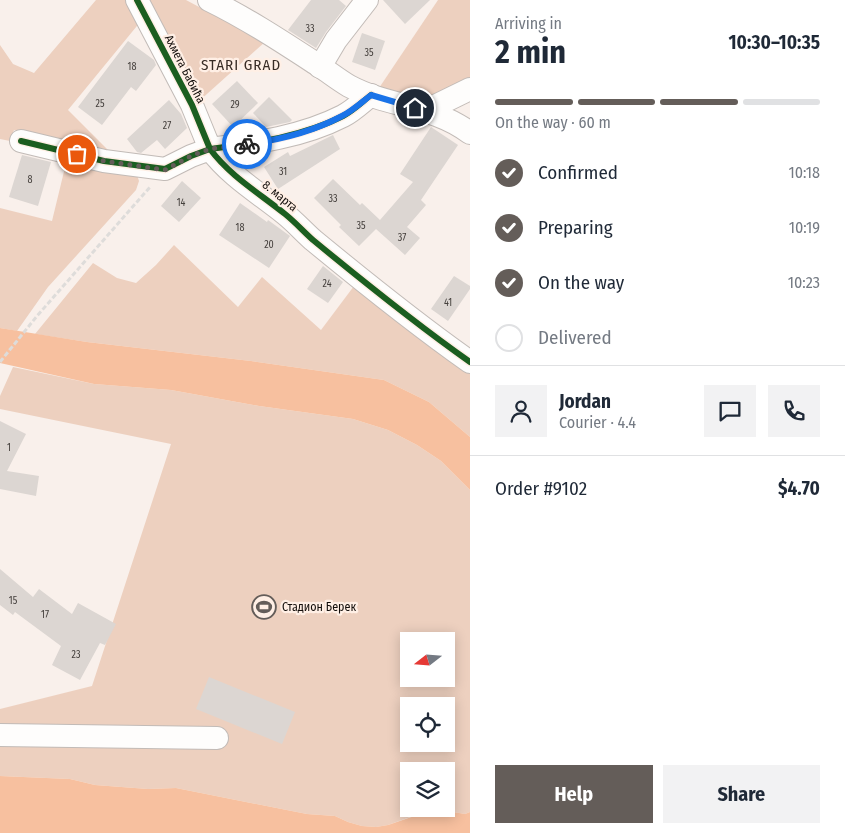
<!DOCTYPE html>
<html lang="en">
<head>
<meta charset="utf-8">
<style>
	body { margin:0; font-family:"Fira Sans Condensed",sans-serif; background:#f2f2f3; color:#1f2937; height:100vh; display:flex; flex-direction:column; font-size:19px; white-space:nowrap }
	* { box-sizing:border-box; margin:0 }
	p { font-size:16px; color:#747a83 }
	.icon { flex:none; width:28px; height:28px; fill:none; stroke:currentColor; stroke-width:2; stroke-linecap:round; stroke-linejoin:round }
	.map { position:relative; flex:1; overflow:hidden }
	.sheet { display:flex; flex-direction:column; background:#fff; width:375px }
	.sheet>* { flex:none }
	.needle { width:32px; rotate:253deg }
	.tools { position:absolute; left:400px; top:632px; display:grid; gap:10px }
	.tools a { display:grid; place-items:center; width:55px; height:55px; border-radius:0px; background:#fff; box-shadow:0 2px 12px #0003; font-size:25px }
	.pin { position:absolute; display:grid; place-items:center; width:42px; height:42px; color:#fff; margin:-21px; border:2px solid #fff; border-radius:50%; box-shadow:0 1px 5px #0007 }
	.courier { position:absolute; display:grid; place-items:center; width:50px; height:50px; margin:-25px; border:4px solid #1a73e8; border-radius:50%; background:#fff; color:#222; box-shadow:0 1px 6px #0007 }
	.head em { font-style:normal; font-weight:700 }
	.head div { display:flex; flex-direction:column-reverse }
	.head { display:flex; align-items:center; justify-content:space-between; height:85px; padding:0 25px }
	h1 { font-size:32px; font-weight:700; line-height:38px }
	.bar { display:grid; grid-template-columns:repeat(4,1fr); gap:8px 5px; align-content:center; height:60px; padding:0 25px }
	.bar i { height:6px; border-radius:4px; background:#e0e1e3 }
	.bar .current { background:#645d59 }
	.bar p { grid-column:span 4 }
	.line { display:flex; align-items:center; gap:12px; padding:0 25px; border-top:1px solid #e0e1e3 }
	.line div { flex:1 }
	.round { display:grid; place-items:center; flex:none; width:52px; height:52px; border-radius:0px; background:#f2f2f3 }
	ol { padding:0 25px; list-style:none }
	li { display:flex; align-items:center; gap:15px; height:55px }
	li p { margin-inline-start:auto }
	li .icon { padding:5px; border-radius:50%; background:#645d59; color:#fff; stroke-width:4 }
	li:last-child { color:#747a83 }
	li i { width:28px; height:28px; border:2px solid #e0e1e3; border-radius:50% }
	.button { display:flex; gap:10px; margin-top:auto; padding:10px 25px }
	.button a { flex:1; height:58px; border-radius:0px; background:#645d59; color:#fff; font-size:20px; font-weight:700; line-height:58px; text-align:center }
	.button a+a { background:#f2f2f3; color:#1f2937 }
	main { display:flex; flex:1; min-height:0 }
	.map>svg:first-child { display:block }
</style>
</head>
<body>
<main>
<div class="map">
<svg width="470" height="833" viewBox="0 0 470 833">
	<rect width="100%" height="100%" fill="#f9f0eb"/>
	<g fill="#edd0bf" fill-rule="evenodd">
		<polygon points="96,0 129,0 141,21 68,110 112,154 14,130 10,141 0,139 0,45 13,64 34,73"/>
		<polygon points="144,0 186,0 265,42 198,102"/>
		<polygon points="438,0 470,0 470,82 424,101 377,91"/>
		<polygon points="68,155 136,172 139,181 136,190 48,287 17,331 0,328 0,208 52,221"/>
		<polygon points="174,245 238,307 262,277 321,330 357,282 470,370 470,437 429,402 384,380 251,361 87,342 35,334 93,263 117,278 136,283 156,265"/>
		<path d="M13,367l81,17 77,6 88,16 94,13 35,11 29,15 24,16 29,29v322l-5,2 -24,-4 -28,6 -25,9 -12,2 -14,-1 -14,-4 -13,-6 -28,-2 -131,-26 -28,1 -53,-4 -25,-6 -70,-3v-67l92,-23 79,-242 -171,-35v-13zM409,641h37v38h-37zM409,706h37v38h-37zM409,771h37v38h-37z"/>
	</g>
	<g fill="#f7c09f">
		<polygon points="0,328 87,342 251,361 384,380 429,402 470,437 470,490 441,461 417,445 388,430 353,419 259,406 171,390 94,384 0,363"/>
		<polygon points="0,776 70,779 95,785 148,789 176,788 307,814 335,816 348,822 362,826 376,827 388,825 429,811 441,810 465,814 470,812 470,833 0,833"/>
	</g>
	<g fill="#dcd6d2">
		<polygon points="311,0 339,0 346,6 326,32 316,48 288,30"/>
		<polygon points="383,0 430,0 405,24"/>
		<polygon points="362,33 385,41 375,70 352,62"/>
		<polygon points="128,41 154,60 156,65 136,91 131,87 102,125 78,107"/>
		<polygon points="237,81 258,103 233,127 212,104"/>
		<polygon points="269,97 292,120 290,122 266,127 253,113"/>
		<polygon points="169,100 181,114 187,128 165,149 157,140 141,153 137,152 127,139"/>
		<polygon points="431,127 458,145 421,200 426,205 407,227 420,238 405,255 376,229 359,246 339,227 341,225 314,198 333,179 360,205 362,203 380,220 413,182 400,174"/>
		<polygon points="333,135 340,149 278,189 264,167 288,152 290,156"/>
		<polygon points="22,155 51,162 38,206 9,197"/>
		<polygon points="182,181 201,198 179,222 161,206"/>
		<polygon points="240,203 267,222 268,220 290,236 269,268 219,235"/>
		<polygon points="323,266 343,282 328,303 307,289"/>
		<polygon points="454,276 470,286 470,289 448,321 431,309"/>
		<polygon points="0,421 26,434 7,471 39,476 36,496 0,489"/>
		<polygon points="0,569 33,597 39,589 72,614 78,603 116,624 105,645 100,643 80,680 52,665 61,646 15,612 13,615 0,605"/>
		<polygon points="209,677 295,712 282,744 196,709"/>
	</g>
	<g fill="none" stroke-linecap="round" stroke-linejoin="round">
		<g stroke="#c2bbb7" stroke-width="24">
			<g id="minor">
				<path d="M137,0l55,105 18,44c45,-6 92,-12 133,-33 10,-5 19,-14 28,-21"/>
				<path d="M209,0c39,19 75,43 112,67 9,6 18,13 28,19 39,21 84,19 121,47"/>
				<polyline points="320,67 336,40 367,0"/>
				<polyline points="427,110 470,89"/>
				<path d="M21,141l83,20 61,8 26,-13 19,-7c20,27 49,44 75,65 10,8 18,17 28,26 51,42 103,84 157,122"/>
				<polyline points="0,735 217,738"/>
			</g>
		</g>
		<polyline stroke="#dedcda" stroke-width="3" stroke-dasharray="5 2.5" stroke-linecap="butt" points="0,362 37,316 150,187"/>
		<use href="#minor" stroke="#fefdfc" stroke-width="22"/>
		<g stroke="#ffefe5" stroke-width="9">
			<g id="cycleway">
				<path d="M137,0l55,105 18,44c45,-6 92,-12 133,-33 10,-5 19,-14 28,-21"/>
				<path d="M21,141l83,20 61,8 26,-13 19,-7c20,27 49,44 75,65 10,8 18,17 28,26 51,42 103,84 157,122"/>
			</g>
		</g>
		<use href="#cycleway" stroke="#1b5e20" stroke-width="6"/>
	</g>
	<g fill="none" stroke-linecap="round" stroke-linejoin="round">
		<polyline stroke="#645d59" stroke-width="5" stroke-dasharray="0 9" points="77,154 104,161 165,170 191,156 210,149 247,144"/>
		<path stroke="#1a73e8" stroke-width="6" d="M247,144c32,-4 67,-13 95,-28 10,-5 20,-14 29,-21l44,13"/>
	</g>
	<defs>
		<g id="stadium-ring" transform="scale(1.25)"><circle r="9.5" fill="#ffefe5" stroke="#645d59" stroke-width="1.5"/><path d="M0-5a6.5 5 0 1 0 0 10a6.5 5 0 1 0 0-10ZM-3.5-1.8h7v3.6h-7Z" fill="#645d59"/></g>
	</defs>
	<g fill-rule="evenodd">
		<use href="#stadium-ring" x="264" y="607"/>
	</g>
	<g text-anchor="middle" stroke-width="4.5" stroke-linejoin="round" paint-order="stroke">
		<g font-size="10" fill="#45403d">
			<text x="310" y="32">33</text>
			<text x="369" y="56">35</text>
			<text x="132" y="70">18</text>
			<text x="100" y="107">25</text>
			<text x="235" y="108">29</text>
			<text x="167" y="129">27</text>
			<text x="283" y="175">31</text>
			<text x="30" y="183">8</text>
			<text x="333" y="202">33</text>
			<text x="181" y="206">14</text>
			<text x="361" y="229">35</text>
			<text x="240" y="231">18</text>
			<text x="402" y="241">37</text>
			<text x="269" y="248">20</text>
			<text x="327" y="287">24</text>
			<text x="448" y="306">41</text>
			<text x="9" y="451">1</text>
			<text x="13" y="604">15</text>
			<text x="45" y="618">17</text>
			<text x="76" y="658">23</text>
		</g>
		<g font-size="12" fill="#130e0b" stroke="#ffefe5">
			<text transform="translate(185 69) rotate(63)" y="4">Ахмета Бабића</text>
			<text transform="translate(280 196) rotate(39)" y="4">8. марта</text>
		</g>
		<g font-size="12" fill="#130e0b" stroke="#ffefe5" text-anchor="start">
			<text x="282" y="611">Стадион Берек</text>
		</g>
		<g font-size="15" letter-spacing="1" fill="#382c25" stroke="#ffefe5">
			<text x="241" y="70">STARI GRAD</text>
		</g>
	</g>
</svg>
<div class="tools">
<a><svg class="needle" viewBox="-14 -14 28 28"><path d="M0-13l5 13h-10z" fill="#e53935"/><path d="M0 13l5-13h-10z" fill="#747a83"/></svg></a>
<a><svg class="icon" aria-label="locate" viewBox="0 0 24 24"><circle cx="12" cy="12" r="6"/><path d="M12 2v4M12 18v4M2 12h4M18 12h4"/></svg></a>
<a><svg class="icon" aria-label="layers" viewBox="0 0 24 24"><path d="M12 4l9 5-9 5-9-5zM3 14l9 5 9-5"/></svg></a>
</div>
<div class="pin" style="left:77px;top:154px;background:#ea580c"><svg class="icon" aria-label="bag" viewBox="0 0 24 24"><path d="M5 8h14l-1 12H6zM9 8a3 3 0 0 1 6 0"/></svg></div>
<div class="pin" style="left:415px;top:108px;background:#1f2937"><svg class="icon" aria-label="home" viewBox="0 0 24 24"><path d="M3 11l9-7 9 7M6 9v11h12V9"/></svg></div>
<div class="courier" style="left:247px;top:144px"><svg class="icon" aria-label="bike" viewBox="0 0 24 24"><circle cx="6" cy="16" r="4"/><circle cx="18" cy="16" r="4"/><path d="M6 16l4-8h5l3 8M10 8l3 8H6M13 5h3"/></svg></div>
</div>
<section class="sheet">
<div class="head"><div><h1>2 min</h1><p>Arriving in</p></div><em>10:30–10:35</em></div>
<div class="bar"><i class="current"></i><i class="current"></i><i class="current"></i><i></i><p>On the way · 60 m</p></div>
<ol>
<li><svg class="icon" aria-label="check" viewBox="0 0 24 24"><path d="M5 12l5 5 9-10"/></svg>Confirmed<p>10:18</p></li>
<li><svg class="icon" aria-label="check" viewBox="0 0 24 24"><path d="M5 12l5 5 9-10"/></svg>Preparing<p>10:19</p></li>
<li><svg class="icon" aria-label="check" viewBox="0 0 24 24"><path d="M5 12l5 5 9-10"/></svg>On the way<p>10:23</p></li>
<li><i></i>Delivered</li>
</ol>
<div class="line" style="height:90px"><a class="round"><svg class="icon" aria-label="person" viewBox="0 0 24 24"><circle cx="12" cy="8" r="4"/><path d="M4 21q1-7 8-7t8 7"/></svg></a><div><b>Jordan</b><p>Courier · 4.4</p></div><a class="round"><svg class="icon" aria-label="chat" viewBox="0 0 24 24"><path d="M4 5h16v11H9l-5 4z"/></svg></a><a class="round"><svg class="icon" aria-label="phone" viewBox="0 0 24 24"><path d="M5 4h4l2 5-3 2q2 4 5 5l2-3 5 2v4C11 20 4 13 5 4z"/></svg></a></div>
<div class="line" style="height:65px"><div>Order #9102</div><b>$4.70</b></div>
<div class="button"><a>Help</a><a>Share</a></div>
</section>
</main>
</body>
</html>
